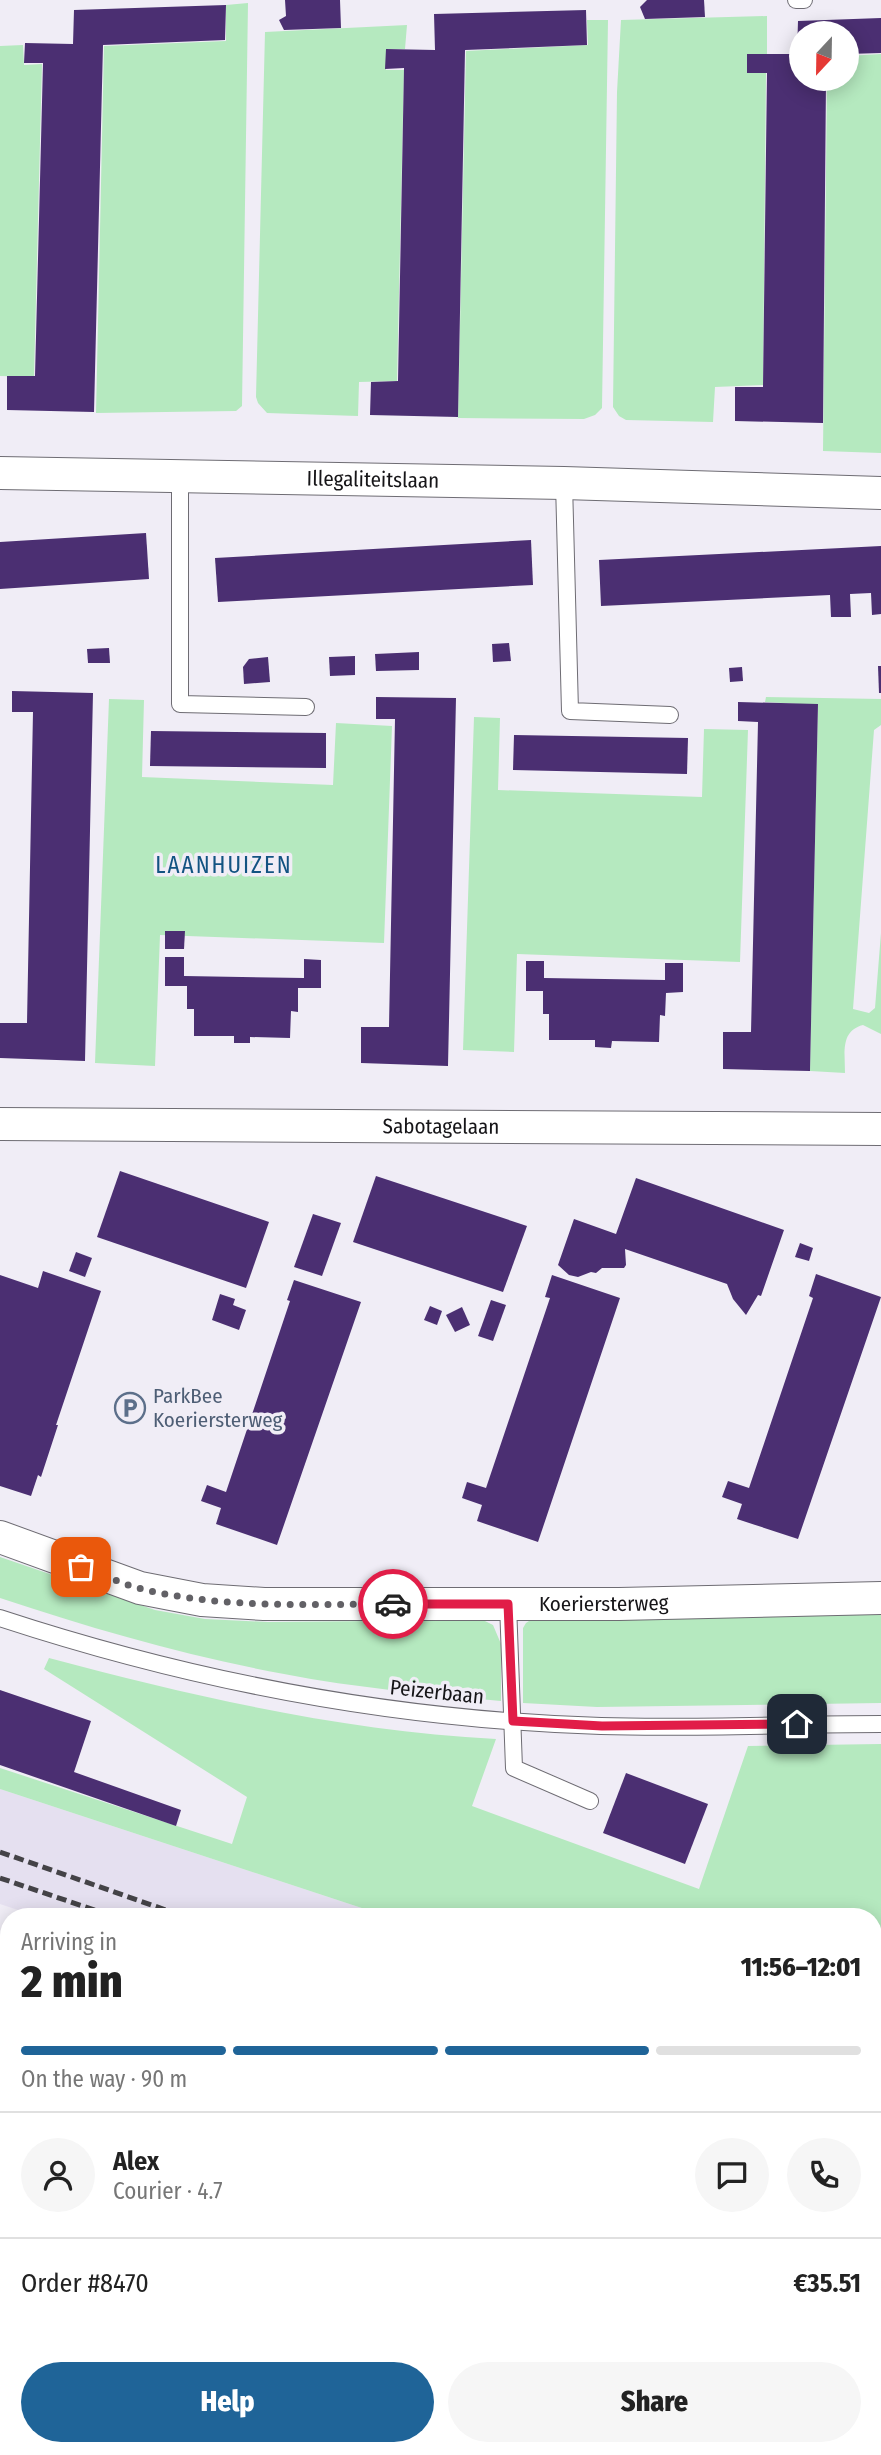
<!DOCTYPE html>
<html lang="en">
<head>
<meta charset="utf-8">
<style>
	body { margin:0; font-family:"Fira Sans Condensed",sans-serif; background:#f6f6f6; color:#222; height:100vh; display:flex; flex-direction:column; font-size:26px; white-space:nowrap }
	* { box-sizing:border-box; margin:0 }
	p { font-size:23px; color:#767676 }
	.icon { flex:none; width:38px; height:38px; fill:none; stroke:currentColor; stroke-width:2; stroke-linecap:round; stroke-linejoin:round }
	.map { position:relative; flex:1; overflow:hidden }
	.sheet { position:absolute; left:0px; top:1908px; width:882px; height:548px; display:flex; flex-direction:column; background:#fff; border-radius:28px 28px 0 0; box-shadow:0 4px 18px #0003 }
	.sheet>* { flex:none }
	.needle { width:46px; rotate:202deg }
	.fabs { position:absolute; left:789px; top:21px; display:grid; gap:14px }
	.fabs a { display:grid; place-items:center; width:70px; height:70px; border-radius:50%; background:#fff; box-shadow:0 4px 18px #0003; font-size:35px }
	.pin { position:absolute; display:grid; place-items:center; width:60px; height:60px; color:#fff; margin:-30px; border-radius:14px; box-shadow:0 4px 10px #0006 }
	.courier { position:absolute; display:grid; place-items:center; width:70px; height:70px; margin:-35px; border:5px solid #e11d48; border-radius:50%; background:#fff; color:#222; box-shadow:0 2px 9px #0007 }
	.head em { font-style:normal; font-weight:800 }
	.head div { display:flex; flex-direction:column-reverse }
	.head { display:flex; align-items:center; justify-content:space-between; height:119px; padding:0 21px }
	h1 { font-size:46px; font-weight:800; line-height:52px }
	.bar { display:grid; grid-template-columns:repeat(4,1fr); gap:10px 7px; align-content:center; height:84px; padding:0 21px }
	.bar i { height:9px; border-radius:5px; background:#e0e0e0 }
	.bar .active { background:#1f6498 }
	.bar p { grid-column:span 4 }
	.line { display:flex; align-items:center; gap:18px; padding:0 21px; border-top:2px solid #e0e0e0 }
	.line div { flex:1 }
	.round { display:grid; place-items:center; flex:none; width:74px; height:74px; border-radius:37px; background:#f6f6f6 }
	.button { display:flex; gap:14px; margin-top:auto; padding:14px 21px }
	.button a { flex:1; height:80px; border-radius:42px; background:#1f6498; color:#fff; font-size:28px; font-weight:800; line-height:80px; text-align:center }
	.button a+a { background:#f6f6f6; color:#222 }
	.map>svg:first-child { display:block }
</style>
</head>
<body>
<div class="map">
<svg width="881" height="2455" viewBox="0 0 881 2455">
	<rect width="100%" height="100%" fill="#f0edf6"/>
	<g fill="#e5e0f0">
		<polygon points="0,1789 386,1916 36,1916 0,1904"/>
		<polygon points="873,2081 881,2084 881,2204 873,2201"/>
	</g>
	<g fill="#b5e9bf">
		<polygon points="248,3 242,406 236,411 96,413 104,46 226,41 226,5"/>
		<polygon points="767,16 767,54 747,54 747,73 766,73 763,385 715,387 713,422 626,420 619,416 613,407 617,92 621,20"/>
		<polygon points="587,20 608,20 602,408 595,415 584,419 458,418 466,51 588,45"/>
		<polygon points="407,25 405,49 386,49 386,70 404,70 397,381 359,382 358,416 267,413 258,403 256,397 265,32"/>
		<polygon points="23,45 24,65 42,64 34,377 0,376 0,46"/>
		<polygon points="881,54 881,453 823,451 827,79 847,79 847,56"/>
		<path d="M766,697l115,2v26l-7,5 -21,279 16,4 6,-5 6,-75v101l-18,-9c-23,6 -18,28 -18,48l-35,-2 8,-366 -53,-3z"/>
		<polygon points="109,699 144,700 142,777 333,785 336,723 392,726 384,943 160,935 155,1066 95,1063"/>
		<polygon points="474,717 500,718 498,790 702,797 704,729 748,730 740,962 517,954 514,1052 463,1050"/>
		<path d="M0,1557l155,53 50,9 63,3 215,-2 10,5 8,19v57c-73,-7 -145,-13 -217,-27 -97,-18 -191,-45 -284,-76z"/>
		<polygon points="881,1612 881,1703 597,1707 523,1703 523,1628 526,1623 532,1619"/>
		<path d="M49,1658c146,39 295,73 447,81l-24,67 227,83 49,-143 133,-2v340l-8,-3v-165h-487l-386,-127v-21l232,76 15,-47 -203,-128z"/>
		<polygon points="873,2245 881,2248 881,2455 415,2455 415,2446 873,2446"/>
	</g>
	<g fill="#4b2f72">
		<polygon points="285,0 340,0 341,28 284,30 279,20 286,16"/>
		<polygon points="647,0 704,0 705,17 645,19 640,7"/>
		<polygon points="226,5 225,40 103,45 94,412 7,410 7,376 35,376 43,63 24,63 25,43 73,44 74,10"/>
		<polygon points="586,10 587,45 465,50 458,417 370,415 371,382 398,381 404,68 385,69 386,49 435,50 434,14"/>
		<polygon points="881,18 881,53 847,54 847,33 802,33 802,79 826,79 823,423 735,421 735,387 763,387 767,73 747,73 747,54 797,54 798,21"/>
		<polygon points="146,533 149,579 0,589 0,542"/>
		<polygon points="531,540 533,585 218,602 215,558"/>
		<polygon points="881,546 881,614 872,615 871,593 850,594 851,617 831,617 830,595 601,606 599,560"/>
		<polygon points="509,643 511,661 493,662 492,644"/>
		<polygon points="109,648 110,663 88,663 87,649"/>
		<polygon points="419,652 419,670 376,671 375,654"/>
		<polygon points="355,656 355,675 330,676 329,657"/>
		<polygon points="268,657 270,682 244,684 243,667 249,659"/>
		<polygon points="878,666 881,666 881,693 879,693"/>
		<polygon points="742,667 743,681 730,682 729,668"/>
		<polygon points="12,691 93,693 85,1061 0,1058 0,1023 27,1023 33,712 12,712"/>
		<polygon points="376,697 456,698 448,1066 361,1063 361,1027 389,1027 395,719 376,719"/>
		<polygon points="738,702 818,704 810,1071 723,1069 723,1032 751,1032 758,722 738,721"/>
		<polygon points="151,731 326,733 326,768 150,766"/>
		<polygon points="514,735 688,738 687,774 513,770"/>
		<polygon points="165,931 185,931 184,949 165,949"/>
		<polygon points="165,957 184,957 184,976 304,978 304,959 321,960 321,988 298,988 298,1012 291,1011 290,1038 250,1037 250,1043 234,1043 234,1036 194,1036 194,1009 187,1009 187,986 165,986"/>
		<polygon points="526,961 544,961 544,978 665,980 665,963 683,963 683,992 666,993 665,1016 660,1015 659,1042 612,1041 611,1048 595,1047 595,1040 549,1040 549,1014 543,1014 543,991 526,991"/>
		<polygon points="120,1171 269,1222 246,1288 97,1237"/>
		<polygon points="376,1176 527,1226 503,1292 353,1242"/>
		<polygon points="636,1178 784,1230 761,1296 758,1295 746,1315 733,1299 727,1284 625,1249 626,1265 624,1268 602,1268 596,1273 591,1272 578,1277 569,1275 558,1265 574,1219 616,1234"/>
		<polygon points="313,1214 341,1223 322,1276 294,1267"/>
		<polygon points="800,1243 813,1248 809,1261 795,1257"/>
		<polygon points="76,1252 92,1258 85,1277 69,1271"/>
		<polygon points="43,1271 101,1291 56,1425 58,1425 41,1477 38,1475 31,1496 0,1486 0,1275 38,1288"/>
		<polygon points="816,1274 881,1297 798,1539 737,1519 742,1504 722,1497 728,1481 749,1488 813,1298 809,1296"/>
		<polygon points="552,1275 620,1298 538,1542 477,1521 482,1505 462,1498 467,1482 486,1488 550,1298 545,1297"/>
		<polygon points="294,1280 361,1302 277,1545 216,1524 221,1508 201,1501 207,1485 226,1492 290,1301 287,1300"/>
		<polygon points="220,1294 235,1299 233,1305 246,1310 239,1330 212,1320"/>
		<polygon points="491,1300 506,1305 493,1341 478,1336"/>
		<polygon points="430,1306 442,1311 437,1325 424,1320"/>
		<polygon points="462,1307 470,1325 455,1332 446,1315"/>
		<polygon points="0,1690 91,1721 74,1772 181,1810 176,1826 0,1765"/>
		<polygon points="626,1773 708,1804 685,1864 603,1833"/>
		<polygon points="0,2173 9,2173 7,2266 0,2266"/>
		<rect x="0" y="2296" width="9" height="23"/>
		<polygon points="0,2390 9,2391 9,2447 0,2447"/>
		<rect x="274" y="2446" width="46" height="8"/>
		<polygon points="702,2446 760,2446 760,2450 702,2449"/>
	</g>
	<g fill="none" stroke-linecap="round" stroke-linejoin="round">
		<g stroke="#6e6c73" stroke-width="18">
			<g id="lane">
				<polyline points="796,0 804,0"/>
				<polyline points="180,476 180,704 306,707"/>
				<polyline points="564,483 570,711 670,715"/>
				<polyline points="508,1604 514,1768 590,1801"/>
				<path d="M0,1618c195,64 396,102 601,108 93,3 187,-2 280,-2"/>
			</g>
		</g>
		<g stroke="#6e6c73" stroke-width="34">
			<g id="street">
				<path id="s1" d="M0,473l564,10 317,10"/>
				<path id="s2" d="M0,1124l881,5"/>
				<path id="s3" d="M0,1537l140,51 62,12 62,4h355l262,-6"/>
				<polyline points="0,2034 9,2037"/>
				<polyline points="0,2116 9,2115"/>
			</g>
		</g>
		<use href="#lane" stroke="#fff" stroke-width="16"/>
		<use href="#street" stroke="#fff" stroke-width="32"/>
		<g stroke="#444347" stroke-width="5" stroke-dasharray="10 5" stroke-linecap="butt">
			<polyline points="0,1852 183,1916"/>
			<polyline points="0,1878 112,1916"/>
			<polyline points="873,2154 881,2156"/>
			<polyline points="873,2176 881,2179"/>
		</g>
	</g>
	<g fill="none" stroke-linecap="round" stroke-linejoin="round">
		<path stroke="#626166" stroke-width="7" stroke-dasharray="0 12.6" d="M81,1567c20,7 41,17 61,22 82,20 167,15 251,15"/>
		<polyline stroke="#e11d48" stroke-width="9" points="393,1604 508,1604 513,1721 602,1726 797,1724"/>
	</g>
	<defs>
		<g id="parking-ring" transform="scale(1.575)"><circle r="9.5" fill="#f0edf6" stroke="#5c6f8a" stroke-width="1.5"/><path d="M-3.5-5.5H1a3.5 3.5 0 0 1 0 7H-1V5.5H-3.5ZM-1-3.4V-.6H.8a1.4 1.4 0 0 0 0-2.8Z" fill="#5c6f8a"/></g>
	</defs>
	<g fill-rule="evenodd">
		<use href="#parking-ring" x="130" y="1408"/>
	</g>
	<g text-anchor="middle" stroke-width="7" stroke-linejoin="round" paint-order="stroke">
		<g font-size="21" fill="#161518" stroke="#f0edf6">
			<text dy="7" stroke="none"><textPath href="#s1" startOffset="373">Illegaliteitslaan</textPath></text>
			<text dy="7" stroke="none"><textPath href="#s2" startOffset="441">Sabotagelaan</textPath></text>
			<text dy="7" stroke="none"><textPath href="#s3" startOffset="614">Koeriersterweg</textPath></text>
			<text transform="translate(437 1692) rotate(6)" y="7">Peizerbaan</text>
		</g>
		<g font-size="21" fill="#4e5e75" stroke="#f0edf6" text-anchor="start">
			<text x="153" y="1403">ParkBee<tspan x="153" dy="24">Koeriersterweg</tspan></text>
		</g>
		<g font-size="23" letter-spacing="2" fill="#125382" stroke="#f0edf6">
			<text x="224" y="873">LAANHUIZEN</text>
		</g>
	</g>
</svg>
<div class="fabs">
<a><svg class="needle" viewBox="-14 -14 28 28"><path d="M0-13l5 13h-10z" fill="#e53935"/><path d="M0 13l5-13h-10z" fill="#767676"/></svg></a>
</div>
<div class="pin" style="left:81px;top:1567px;background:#ea580c"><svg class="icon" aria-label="bag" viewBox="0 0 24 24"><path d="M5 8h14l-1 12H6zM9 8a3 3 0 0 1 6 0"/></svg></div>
<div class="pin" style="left:797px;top:1724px;background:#1f2937"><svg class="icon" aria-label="home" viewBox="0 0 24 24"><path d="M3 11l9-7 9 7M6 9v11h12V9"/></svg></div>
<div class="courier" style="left:393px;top:1604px"><svg class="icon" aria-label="car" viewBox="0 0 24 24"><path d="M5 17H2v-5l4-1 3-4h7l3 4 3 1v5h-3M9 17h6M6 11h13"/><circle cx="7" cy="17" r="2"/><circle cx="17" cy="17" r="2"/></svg></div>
<section class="sheet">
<div class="head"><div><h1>2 min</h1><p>Arriving in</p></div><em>11:56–12:01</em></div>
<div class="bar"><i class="active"></i><i class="active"></i><i class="active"></i><i></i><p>On the way · 90 m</p></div>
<div class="line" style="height:126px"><a class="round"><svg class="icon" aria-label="person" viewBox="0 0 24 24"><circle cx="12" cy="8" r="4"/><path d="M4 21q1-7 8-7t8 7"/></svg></a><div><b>Alex</b><p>Courier · 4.7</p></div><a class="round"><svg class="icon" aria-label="chat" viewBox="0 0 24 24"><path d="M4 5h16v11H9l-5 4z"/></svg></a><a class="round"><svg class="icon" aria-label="phone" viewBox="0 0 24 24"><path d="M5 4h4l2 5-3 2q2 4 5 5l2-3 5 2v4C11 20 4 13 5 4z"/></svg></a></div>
<div class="line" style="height:91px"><div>Order #8470</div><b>€35.51</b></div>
<div class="button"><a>Help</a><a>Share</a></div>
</section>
</div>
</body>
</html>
